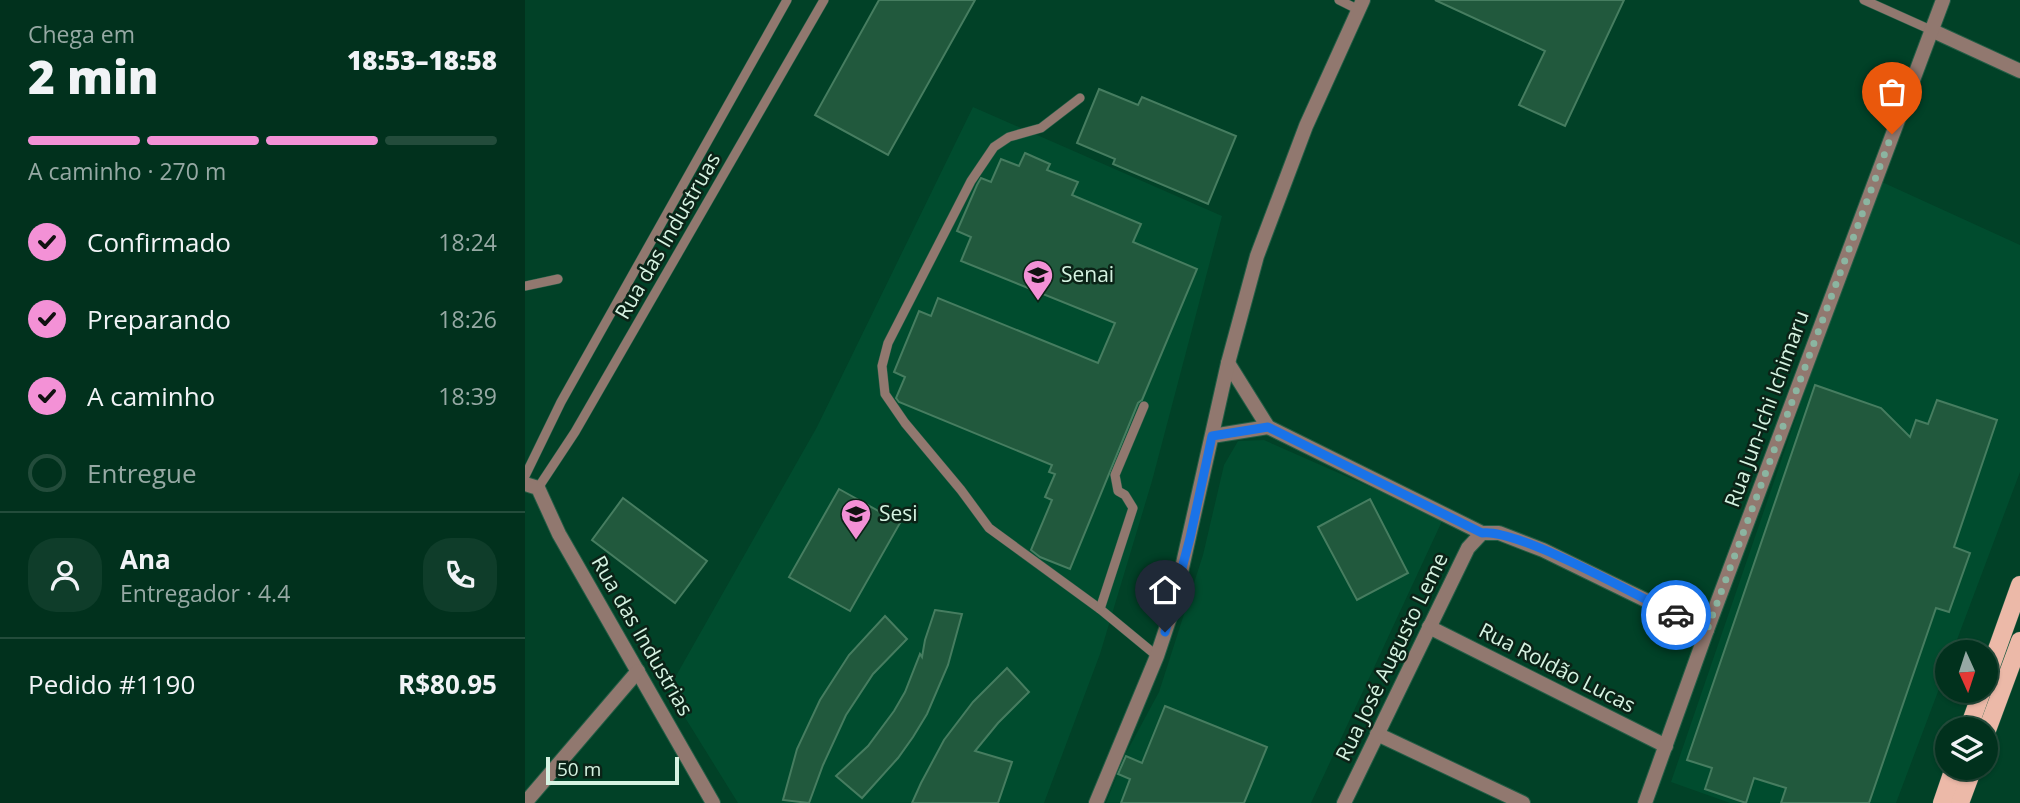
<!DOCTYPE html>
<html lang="pt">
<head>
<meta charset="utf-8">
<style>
	body { margin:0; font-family:"Open Sans",sans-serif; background:#0f3d2a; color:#f1f3f6; height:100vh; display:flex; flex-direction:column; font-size:26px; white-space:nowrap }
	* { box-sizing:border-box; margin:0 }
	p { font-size:23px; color:#96a9a4 }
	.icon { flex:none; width:38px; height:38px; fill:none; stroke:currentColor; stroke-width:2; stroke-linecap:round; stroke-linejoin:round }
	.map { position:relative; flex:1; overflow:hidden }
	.drawer { display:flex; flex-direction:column; background:#01311d; width:525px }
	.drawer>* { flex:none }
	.needle { width:46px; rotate:177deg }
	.tools { position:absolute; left:1410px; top:640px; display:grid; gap:14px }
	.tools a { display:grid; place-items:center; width:63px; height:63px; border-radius:50%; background:#01311d; box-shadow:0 2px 5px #0004,0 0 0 2px #234c3b; font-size:35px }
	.scale { position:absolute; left:21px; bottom:18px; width:133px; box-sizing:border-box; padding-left:7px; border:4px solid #d6f3e2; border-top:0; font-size:19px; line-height:24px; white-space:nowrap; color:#d6f3e2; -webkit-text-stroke:5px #0b2317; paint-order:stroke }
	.pin { position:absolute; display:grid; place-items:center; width:60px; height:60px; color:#fff; margin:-72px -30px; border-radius:50% 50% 50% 0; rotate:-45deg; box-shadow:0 0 7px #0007 }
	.pin .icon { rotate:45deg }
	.courier { position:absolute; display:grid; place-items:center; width:70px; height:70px; margin:-35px; border:5px solid #1a73e8; border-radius:50%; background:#fff; color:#222; box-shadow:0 2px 9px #0007 }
	.summary em { font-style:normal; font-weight:800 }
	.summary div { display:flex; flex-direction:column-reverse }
	.summary { display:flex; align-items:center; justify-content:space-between; height:119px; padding:0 28px }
	h1 { font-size:46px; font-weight:800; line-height:52px }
	.bar { display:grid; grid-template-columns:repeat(4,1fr); gap:10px 7px; align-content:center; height:84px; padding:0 28px }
	.bar i { height:9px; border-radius:5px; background:#234c3b }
	.bar .selected { background:#f391d6 }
	.bar p { grid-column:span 4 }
	.line { display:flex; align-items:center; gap:18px; padding:0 28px; border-top:2px solid #234c3b }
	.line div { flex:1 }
	.round { display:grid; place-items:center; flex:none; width:74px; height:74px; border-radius:28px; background:#0f3d2a }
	ol { padding:0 28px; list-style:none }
	li { display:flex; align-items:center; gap:21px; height:77px }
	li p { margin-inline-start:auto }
	li .icon { padding:7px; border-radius:50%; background:#f391d6; color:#111; stroke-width:4 }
	li:last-child { color:#96a9a4 }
	li i { width:38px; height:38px; border:4px solid #234c3b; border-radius:50% }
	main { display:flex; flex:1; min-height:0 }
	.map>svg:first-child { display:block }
</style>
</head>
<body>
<main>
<section class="drawer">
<div class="summary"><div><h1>2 min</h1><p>Chega em</p></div><em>18:53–18:58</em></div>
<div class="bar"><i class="selected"></i><i class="selected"></i><i class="selected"></i><i></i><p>A caminho · 270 m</p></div>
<ol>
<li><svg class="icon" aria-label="check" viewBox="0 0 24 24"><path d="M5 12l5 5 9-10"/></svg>Confirmado<p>18:24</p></li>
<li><svg class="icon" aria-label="check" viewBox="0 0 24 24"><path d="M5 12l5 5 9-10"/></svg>Preparando<p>18:26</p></li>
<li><svg class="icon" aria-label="check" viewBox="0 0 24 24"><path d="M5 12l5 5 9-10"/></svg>A caminho<p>18:39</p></li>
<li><i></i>Entregue</li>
</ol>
<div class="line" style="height:126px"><a class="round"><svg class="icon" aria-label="person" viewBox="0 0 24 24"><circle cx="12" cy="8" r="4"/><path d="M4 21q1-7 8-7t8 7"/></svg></a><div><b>Ana</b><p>Entregador · 4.4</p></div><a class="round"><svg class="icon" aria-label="phone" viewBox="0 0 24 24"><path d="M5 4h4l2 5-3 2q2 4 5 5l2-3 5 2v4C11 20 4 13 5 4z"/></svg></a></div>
<div class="line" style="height:91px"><div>Pedido #1190</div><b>R$80.95</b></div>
</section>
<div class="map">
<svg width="1495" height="803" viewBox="0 0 1495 803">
	<rect width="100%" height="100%" fill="#014127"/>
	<g fill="#004c2e">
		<polygon points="448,107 697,216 627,481 575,654 519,803 213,803 143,690 292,427"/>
		<polygon points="1357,182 1495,245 1495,472 1427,653 1423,653 1423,665 1371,803 1205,803 1146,782 1281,388"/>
		<polygon points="739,440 918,519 786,803 581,803 600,755 634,692 678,555 699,465 713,441"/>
	</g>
	<g fill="#21593d" stroke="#467d60" stroke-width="2">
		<polygon points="354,0 450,0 363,155 290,115"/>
		<polygon points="910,0 1099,0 1040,126 994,105 1020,51"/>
		<polygon points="574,89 613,105 617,97 711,136 683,204 588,164 590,159 552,143"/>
		<polygon points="500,153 525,164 522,170 553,182 547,195 616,224 608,242 672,269 617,400 613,403 545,569 515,557 506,550 527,500 520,497 530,474 524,472 527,465 374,402 371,398 380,377 369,372 394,311 406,316 413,298 573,363 590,323 436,261 446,237 432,231 452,185 456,178 466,182 476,159 494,166"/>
		<polygon points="1290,385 1356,408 1385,437 1391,420 1403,424 1412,400 1472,420 1429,547 1445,553 1424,612 1411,608 1344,803 1256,803 1261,788 1229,778 1221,803 1180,789 1187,768 1162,760"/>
		<polygon points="314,489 375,523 325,611 264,577"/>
		<polygon points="98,498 182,561 150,603 67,540"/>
		<polygon points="845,499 883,573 832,600 793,527"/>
		<polygon points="410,610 437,614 423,665 402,714 388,737 373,758 337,798 311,776 343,746 369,711 380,692 395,654 397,657 400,640"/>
		<polygon points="360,616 382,639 348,674 321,715 298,765 284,803 258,800 272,749 295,700 324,655"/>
		<polygon points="482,668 504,692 473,723 450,751 487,762 473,803 387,803 396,783 419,740 448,702"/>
		<polygon points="640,706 742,747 719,803 596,803 605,779 593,774 601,756 617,763"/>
	</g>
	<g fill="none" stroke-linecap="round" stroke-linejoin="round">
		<g stroke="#235d45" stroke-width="10">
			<g id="service">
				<polyline points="814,0 834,10"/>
				<polyline points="1339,0 1406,30"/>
				<polyline points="555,98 516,128 484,137 469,147 446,181 363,343 357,366 360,394 380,423 436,490 464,528 575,609 632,656"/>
				<polyline points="0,286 33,279"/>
				<polyline points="0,476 36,402 262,0"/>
				<polyline points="13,488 50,432 299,0"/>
				<polyline points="575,609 608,508 600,495 593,491 590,475 619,406"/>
			</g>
		</g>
		<g stroke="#235d45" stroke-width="16">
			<g id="minor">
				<polyline points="1406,30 1495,71"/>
				<polyline points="703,363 743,427 957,533 974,533 1018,550 1182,630"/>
				<polyline points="687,436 743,427"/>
				<polyline points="0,484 13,488 34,534 188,803"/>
				<polyline points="904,627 1141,746"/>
				<polyline points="852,734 998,803"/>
				<polyline points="0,803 113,671"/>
				<polyline points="819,803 943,548 957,533"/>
				<polyline points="1120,803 1182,630 1418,0"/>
			</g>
		</g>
		<g stroke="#235d45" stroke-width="16">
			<polyline id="tertiary" points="571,803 632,656 648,608 703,363 732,256 781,126 838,0"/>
		</g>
		<g stroke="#235d45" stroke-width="19">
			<g id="primary">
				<polyline points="1461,680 1495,585"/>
				<polyline points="1443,730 1457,691"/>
				<polyline points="1461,733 1495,641"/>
				<polyline points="1417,803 1429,768"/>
				<polyline points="1435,803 1448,768"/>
			</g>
		</g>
		<use href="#service" stroke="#91786f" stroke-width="9"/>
		<use href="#minor" stroke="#91786f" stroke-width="14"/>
		<use href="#tertiary" stroke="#91786f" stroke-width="14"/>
		<use href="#primary" stroke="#ecb9a8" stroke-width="18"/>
	</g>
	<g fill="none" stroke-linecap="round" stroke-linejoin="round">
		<polyline stroke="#8bb5a1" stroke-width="7" stroke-dasharray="0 12.6" points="1151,615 1182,630 1367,134"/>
		<path stroke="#1a73e8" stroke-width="9" d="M640,632l25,-94 22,-102 56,-9 214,106c35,-5 156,63 194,82"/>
	</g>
	<defs>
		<g id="university-pin" transform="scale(1.575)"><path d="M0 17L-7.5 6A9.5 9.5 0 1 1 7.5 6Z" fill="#f391d6" stroke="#0b2317"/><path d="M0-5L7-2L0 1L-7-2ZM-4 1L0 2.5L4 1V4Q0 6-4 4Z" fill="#111"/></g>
	</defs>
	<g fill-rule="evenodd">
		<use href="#university-pin" x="513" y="275"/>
		<use href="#university-pin" x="331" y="514"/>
	</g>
	<g text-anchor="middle" stroke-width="5" stroke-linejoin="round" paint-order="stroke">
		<g font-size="21" fill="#d6f3e2" stroke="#0b2317">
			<text transform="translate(143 236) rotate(-60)" y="7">Rua das Industruas</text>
			<text transform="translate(1242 409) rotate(-70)" y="7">Rua Jun-Ichi Ichimaru</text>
			<text transform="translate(117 636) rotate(60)" y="7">Rua das Industrias</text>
			<text transform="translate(867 657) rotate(-64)" y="7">Rua José Augusto Leme</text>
			<text transform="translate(1032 668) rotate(27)" y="7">Rua Roldão Lucas</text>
		</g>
		<g font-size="21" fill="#d6f3e2" stroke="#0b2317" text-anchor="start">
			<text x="536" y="282">Senai</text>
			<text x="354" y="521">Sesi</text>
		</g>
	</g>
</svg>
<div class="tools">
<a><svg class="needle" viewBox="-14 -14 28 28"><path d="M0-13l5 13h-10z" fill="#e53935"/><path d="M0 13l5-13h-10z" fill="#96a9a4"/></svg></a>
<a><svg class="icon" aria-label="layers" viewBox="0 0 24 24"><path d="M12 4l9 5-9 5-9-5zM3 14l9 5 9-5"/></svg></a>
</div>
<div class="scale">50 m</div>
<div class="pin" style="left:1367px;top:134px;background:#ea580c"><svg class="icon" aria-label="bag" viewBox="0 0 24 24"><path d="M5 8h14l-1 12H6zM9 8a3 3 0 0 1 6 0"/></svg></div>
<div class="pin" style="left:640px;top:632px;background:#1f2937"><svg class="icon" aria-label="home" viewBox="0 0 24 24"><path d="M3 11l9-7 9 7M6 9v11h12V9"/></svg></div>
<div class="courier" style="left:1151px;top:615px"><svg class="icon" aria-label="car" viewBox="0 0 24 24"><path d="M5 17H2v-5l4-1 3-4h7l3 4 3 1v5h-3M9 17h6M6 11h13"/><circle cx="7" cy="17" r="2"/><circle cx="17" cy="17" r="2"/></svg></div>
</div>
</main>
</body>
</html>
